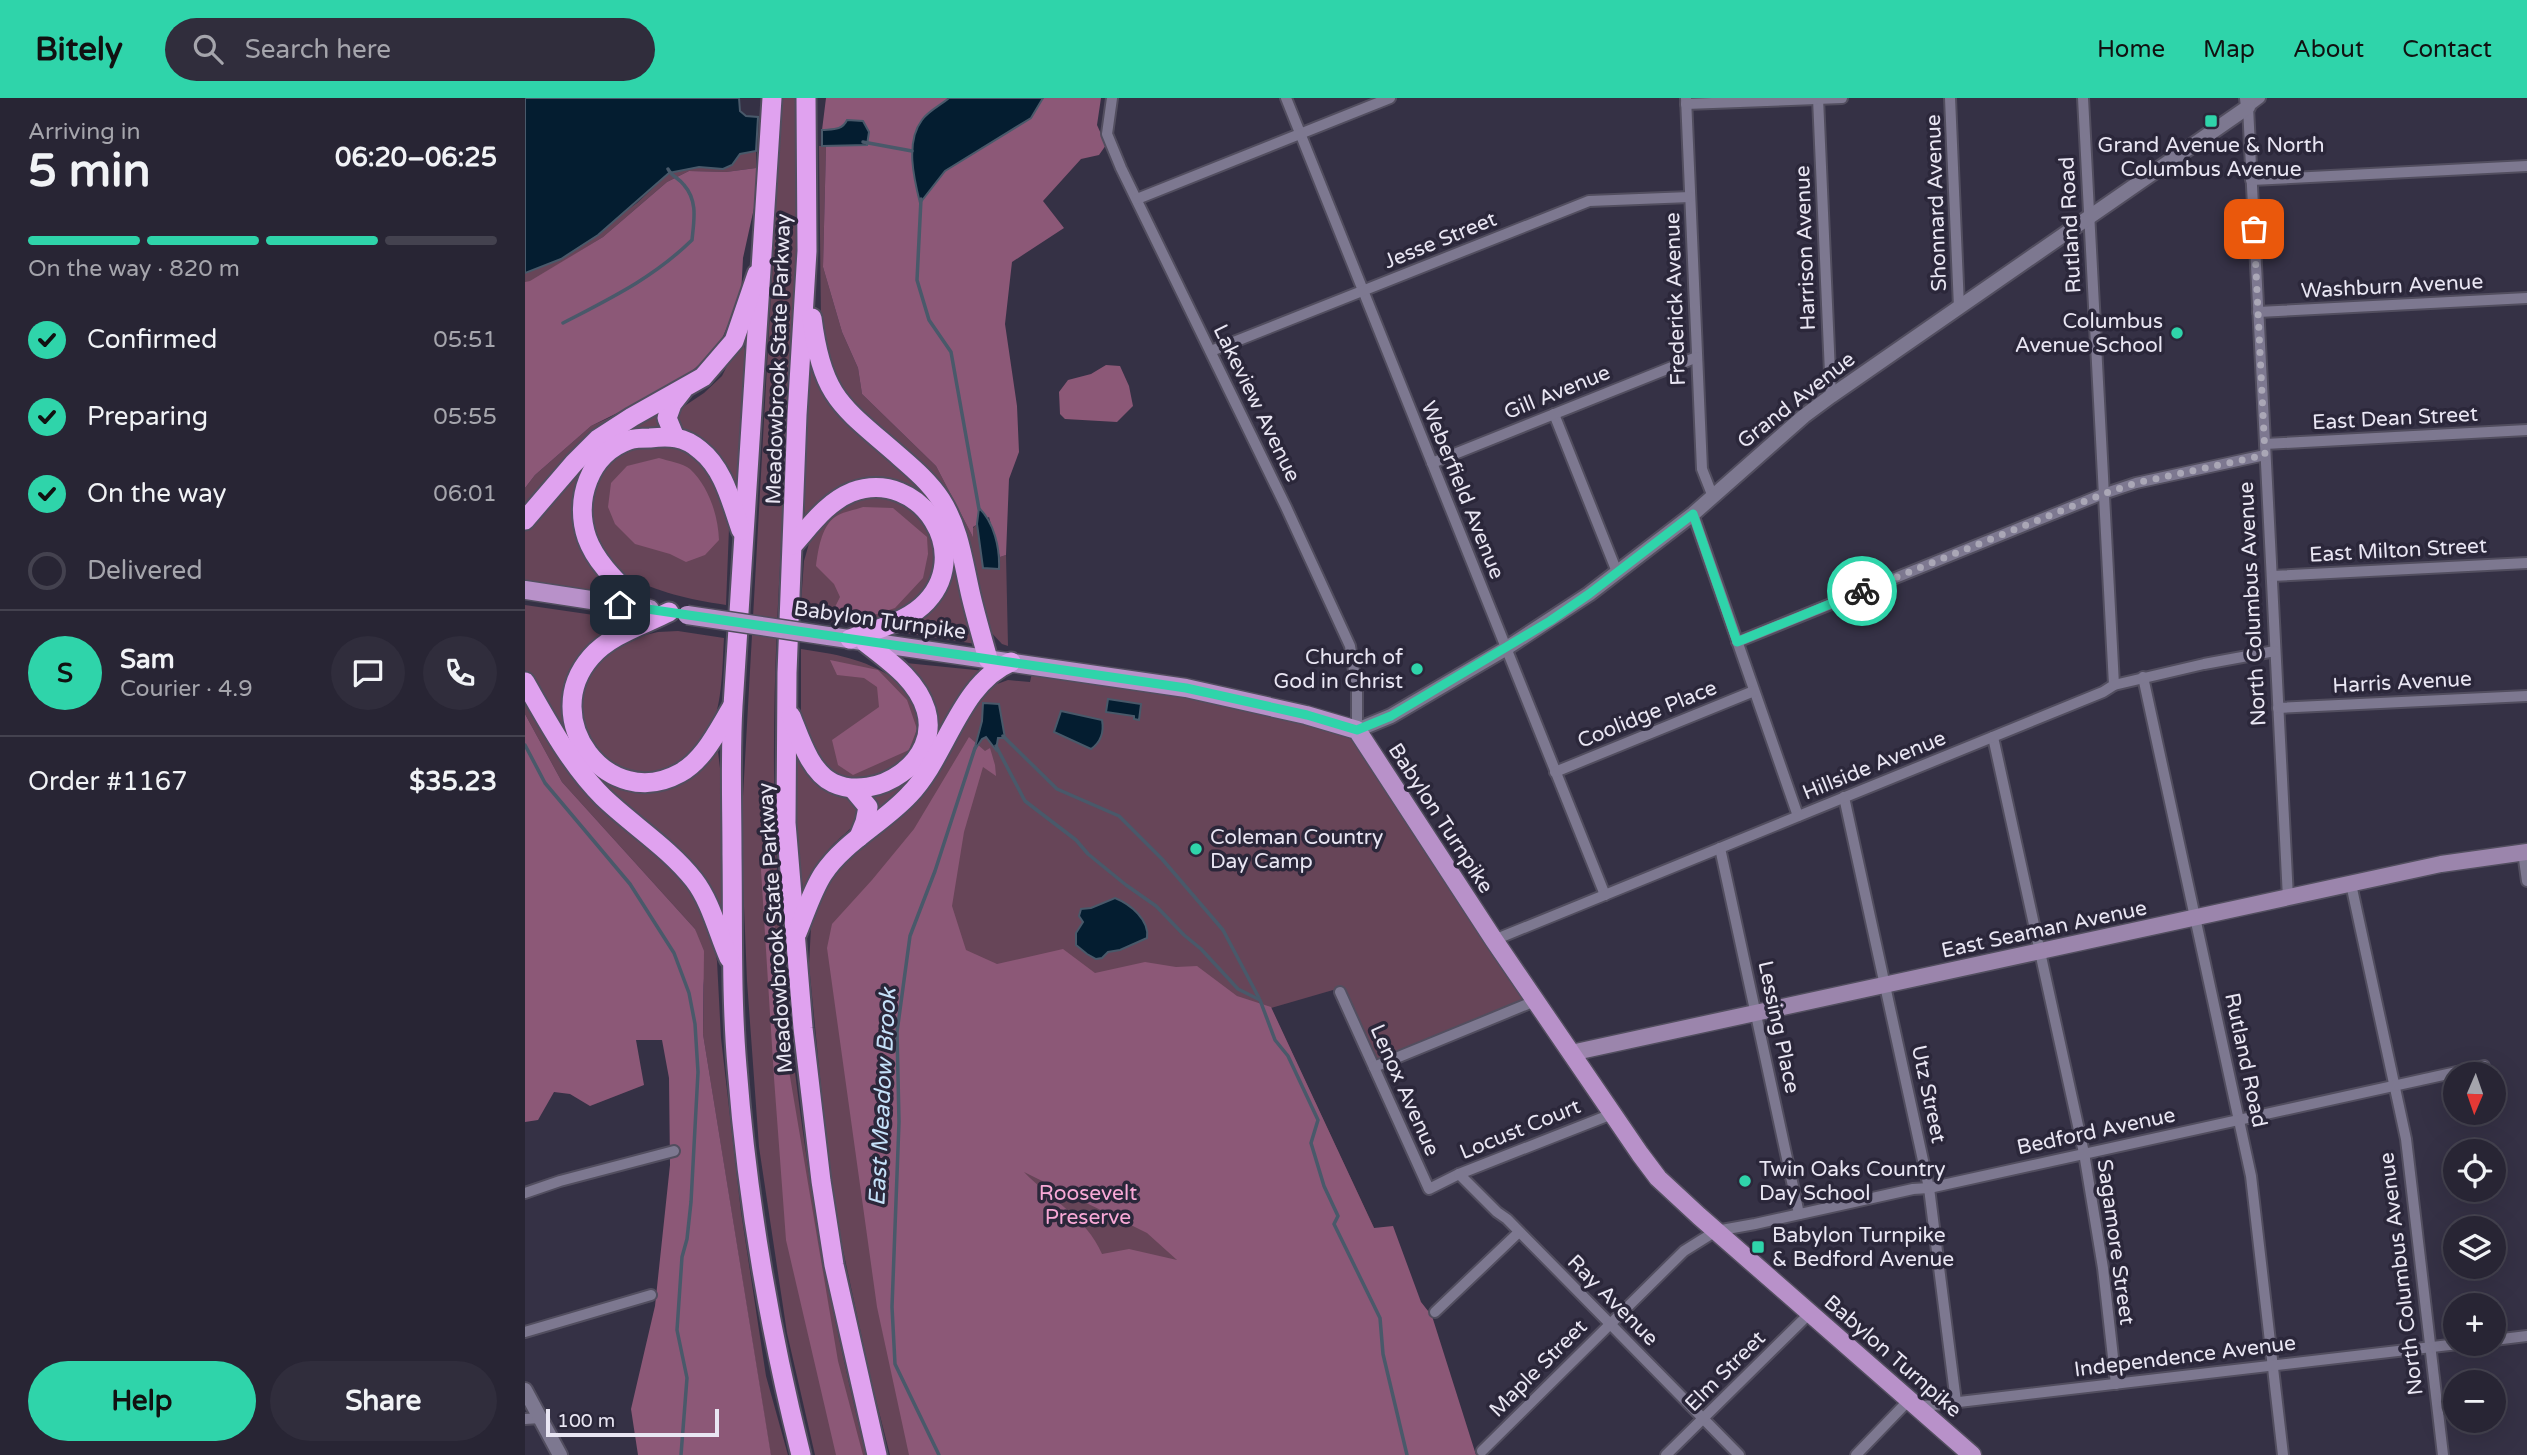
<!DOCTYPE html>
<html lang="en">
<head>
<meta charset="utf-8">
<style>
	body { margin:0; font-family:"Varela Round",sans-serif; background:#302d3c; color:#f1f3f6; height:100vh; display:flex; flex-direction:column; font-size:26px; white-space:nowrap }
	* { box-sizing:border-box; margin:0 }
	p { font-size:23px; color:#a5a5ac }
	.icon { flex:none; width:38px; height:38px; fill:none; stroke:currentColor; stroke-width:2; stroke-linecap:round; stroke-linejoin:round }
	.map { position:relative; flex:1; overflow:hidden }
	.details { display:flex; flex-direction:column; background:#282534; width:525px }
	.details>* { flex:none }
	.needle { width:46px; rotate:182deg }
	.controls { position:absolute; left:1918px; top:964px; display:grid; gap:14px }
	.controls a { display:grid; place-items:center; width:63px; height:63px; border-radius:50%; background:#282534; box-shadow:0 7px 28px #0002,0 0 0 2px #44424f; font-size:35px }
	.scale { position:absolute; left:21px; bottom:18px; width:173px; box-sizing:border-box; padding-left:7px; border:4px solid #e9e6f3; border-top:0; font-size:19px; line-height:24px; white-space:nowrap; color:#e9e6f3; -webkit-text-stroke:5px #2b273a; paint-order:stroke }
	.pin { position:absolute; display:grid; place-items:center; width:60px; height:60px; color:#fff; margin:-30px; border-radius:14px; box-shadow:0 4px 10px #0006 }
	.courier { position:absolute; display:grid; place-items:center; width:70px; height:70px; margin:-35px; border:5px solid #2fd4aa; border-radius:50%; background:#fff; color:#222; box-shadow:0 2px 9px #0007 }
	.summary em { font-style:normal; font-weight:700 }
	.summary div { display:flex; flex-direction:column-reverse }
	.summary { display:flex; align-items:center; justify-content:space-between; height:119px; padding:0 28px }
	h1 { font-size:46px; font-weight:700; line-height:52px }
	.bar { display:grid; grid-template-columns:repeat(4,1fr); gap:10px 7px; align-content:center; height:84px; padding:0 28px }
	.bar i { height:9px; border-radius:5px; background:#44424f }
	.bar .active { background:#2fd4aa }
	.bar p { grid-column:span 4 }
	.line { display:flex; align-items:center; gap:18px; padding:0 28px; border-top:2px solid #44424f }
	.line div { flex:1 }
	.round { display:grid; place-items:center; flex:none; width:74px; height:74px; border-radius:37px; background:#302d3c }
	ol { padding:0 28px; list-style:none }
	li { display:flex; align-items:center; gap:21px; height:77px }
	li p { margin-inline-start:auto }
	li .icon { padding:7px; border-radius:50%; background:#2fd4aa; color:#111; stroke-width:4 }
	li:last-child { color:#a5a5ac }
	li i { width:38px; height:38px; border:4px solid #44424f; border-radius:50% }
	.primary-button { display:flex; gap:14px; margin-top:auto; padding:14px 28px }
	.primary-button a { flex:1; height:80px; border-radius:42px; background:#2fd4aa; color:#111; font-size:28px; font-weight:700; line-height:80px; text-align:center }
	.primary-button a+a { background:#302d3c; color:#f1f3f6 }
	header { display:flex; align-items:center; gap:42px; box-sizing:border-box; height:98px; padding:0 35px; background:#2fd4aa; color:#111 }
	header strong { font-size:33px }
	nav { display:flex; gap:38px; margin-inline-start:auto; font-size:24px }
	.search { width:490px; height:63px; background:#302d3c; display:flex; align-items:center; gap:18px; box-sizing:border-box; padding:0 24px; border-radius:38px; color:#a5a5ac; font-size:26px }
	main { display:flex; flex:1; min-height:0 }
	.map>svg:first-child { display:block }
</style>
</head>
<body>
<header>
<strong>Bitely</strong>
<div class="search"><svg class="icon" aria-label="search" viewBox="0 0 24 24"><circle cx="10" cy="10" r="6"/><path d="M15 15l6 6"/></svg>Search here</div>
<nav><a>Home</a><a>Map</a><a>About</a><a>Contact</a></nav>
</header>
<main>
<section class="details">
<div class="summary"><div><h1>5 min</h1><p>Arriving in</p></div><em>06:20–06:25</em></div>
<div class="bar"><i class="active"></i><i class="active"></i><i class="active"></i><i></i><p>On the way · 820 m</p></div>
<ol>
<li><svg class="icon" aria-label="check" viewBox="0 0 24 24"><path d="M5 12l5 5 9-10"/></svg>Confirmed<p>05:51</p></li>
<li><svg class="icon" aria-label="check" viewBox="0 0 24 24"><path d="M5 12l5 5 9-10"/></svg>Preparing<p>05:55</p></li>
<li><svg class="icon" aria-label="check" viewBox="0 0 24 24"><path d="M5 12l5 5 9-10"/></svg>On the way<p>06:01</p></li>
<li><i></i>Delivered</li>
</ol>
<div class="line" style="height:126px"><b class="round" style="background:#2fd4aa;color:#111">S</b><div><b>Sam</b><p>Courier · 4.9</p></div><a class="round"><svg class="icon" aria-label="chat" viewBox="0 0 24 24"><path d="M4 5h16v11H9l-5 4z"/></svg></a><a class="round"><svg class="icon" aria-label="phone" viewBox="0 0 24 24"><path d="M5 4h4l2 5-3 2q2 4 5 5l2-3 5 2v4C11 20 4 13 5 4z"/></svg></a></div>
<div class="line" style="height:91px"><div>Order #1167</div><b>$35.23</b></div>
<div class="primary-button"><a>Help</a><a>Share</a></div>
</section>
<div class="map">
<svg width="2002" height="1357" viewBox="0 0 2002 1357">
	<rect width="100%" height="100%" fill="#353145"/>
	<g fill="#674558">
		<path d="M257,0h15c1,82 0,165 -4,247 -7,141 -20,283 -19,425 2,157 19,315 46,470 12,72 29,144 46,215h-51l-28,-122 -28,-186 -12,-166 -6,-149z"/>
		<polygon points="294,48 301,48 298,169 317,234 333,270 337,296 411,368 447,437 448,430 452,426 458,469 474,470 475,459 481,457 483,548 477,546 463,531 430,410 325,310 304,272 296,222"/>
		<polygon points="231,53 231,70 201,74 164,73 142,84 78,139 5,184 0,184 0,175 36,161 112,105 144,75 174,69 198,71 207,67 215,56"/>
		<polygon points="217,238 222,263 213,412 149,329 155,311 179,295 197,278"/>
		<polygon points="287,252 424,427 451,546 361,532 409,507 421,435 356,385 280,428 279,366"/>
		<polygon points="117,305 0,413 0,390 10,377 66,328"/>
		<polygon points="139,309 141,333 112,334 51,395 92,491 68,493 0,482 0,431 69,354"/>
		<path d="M121,342l29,3 29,16 16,27 9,42 -3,77c-40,-6 -65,-12 -102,-30l-4,4 -21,-27 -11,-34 6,-39 23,-26z"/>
		<path d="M364,397c15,7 30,13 39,27 17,23 11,66 -12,83 -4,3 -10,5 -15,6 -27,12 -43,13 -73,11v-2l-28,-4 4,-55 6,-21 18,-25 29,-18z"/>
		<polygon points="0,507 110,523 65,554 44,634 116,690 192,645 197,687 198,832 187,806 80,693 33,629 0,572"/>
		<path d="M153,533l46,7c-2,31 -1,73 -18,100 -36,60 -120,46 -127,-25 -2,-15 1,-32 11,-46 8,-10 36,-26 48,-35l3,4 17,-4z"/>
		<path d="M276,551c34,5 64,10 92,29l5,-2 17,22 5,44 -12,22 -51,19 -23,-8 -24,-22 -9,-33z"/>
		<path d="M381,565l79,8 -66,105 -46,44 -8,-25c39,-3 47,-26 68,-55z"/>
		<polygon points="509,566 831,631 1008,902 851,966 815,890 746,910 866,1166 951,1357 365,1357 346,1282 307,1101 284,867 286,829 300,787 319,765 385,707 448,605 464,589 483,582 505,584"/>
		<polygon points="0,595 49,679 97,729 155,776 171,798 185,829 192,863 196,940 216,1114 241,1278 263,1357 246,1357 245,1353 178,936 179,887 170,831 37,684 0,616"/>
		<path d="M269,642l49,52 19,16c-5,23 -26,28 -38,48 -8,14 -12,33 -18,49l-9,-53z"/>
	</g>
	<g fill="#8c5877" fill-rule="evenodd">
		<path d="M301,0h123c-8,6 -21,14 -27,22 -14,21 -9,61 -2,83l25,-32 86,-53 12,-20h58l-4,27 9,20 -7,10 -18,4 -38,42 21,27 -52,34 -7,62 12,82 2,46 -10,27 -3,76 -6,2 -11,-40 -16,10v10l-37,-71 -74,-72 -4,-26 -16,-36 -19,-65 3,-121 40,-1 -22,-19 -7,3 -15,1z"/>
		<polygon points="231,70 231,101 218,160 216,197 196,243 184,258 153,285 66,328 10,377 0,390 0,184 5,183 78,139 142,84 164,73 201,74"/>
		<polygon points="581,267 595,268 604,288 608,308 592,324 540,321 535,316 534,294 543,282 566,276"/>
		<path d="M134,360c9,3 24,5 31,11 19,18 28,46 29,71l-14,15 -19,7 -16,-8 -35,-10 -20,-20 -7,-17 3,-24 16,-17z"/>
		<path d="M338,409l30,1 34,29 1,17 -5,24 -28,30 -27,9 -35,-6 7,-14 -6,-13 -18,-18c2,-15 5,-39 19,-49 7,-5 20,-7 28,-10z"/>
		<polygon points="305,562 353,572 382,602 392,631 384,652 328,677 313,667 307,642 354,609 352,589 339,580 312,577"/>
		<polygon points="0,616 37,684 170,831 179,853 178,936 246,1357 113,1357 106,1311 130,1208 145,1067 144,980 137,942 111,942 119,987 65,1008 45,996 29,994 13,1022 0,1024"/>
		<path d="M444,639l16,14 5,-3 5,17 1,11 -13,-9 -19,65 -12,74 14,44 31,14 66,-15 32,24 50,-11 31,5 21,-1 40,30 34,11 103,221 19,-2 28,76 11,14 44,139h-567l-32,-148 -50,-359 5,-24 40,-44 42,-51zM499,1074l123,61 30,27 -48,-11 -27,5c-16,-37 -51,-54 -78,-82z"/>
		<polygon points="240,759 245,772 259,943 313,1263 338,1357 311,1357 261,1142 249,980 236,772"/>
	</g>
	<g fill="#041d30" stroke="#49596a" stroke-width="2">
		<polygon points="0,0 214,0 215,13 221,18 233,19 231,53 215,56 207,67 198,71 174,69 144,75 73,137 36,161 0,175"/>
		<path d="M424,0h94l-12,20 -86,53 -25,32c-6,-24 -15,-61 2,-83 6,-9 19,-15 27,-22z"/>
		<path d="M322,22l16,1 6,11 -2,13 -45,1v-16c10,-1 20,1 25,-10z"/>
		<path d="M454,410c15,14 21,40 20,61l-16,-1 -6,-44z"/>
		<polygon points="583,601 616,606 614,622 609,621 609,618 581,614"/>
		<polygon points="458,605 474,606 480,640 473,640 471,652 461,639 457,641 449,653 457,623"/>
		<path d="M536,613l41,9c2,11 -1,22 -11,29l-37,-17z"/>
		<path d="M590,800c15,6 35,22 32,40l-27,12 -12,2 -6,6 -6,1 -9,-5 -11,-9v-12l7,-11 -4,-6 2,-7 10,-1z"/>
	</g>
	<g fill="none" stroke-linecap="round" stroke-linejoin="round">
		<g stroke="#49596a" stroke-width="3.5">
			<polyline points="338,44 387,53"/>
			<polyline points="396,101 392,182 404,222 426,254 454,411"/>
			<path d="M38,225c48,-25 90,-45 129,-83 2,-20 6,-39 -8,-55 -5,-7 -12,-8 -16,-16"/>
			<polyline points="478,638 532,691 594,718 637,761 698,832 734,900"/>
			<polyline points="0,647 20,685 105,786 149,855 164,895 170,926 173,974 166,1104 162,1141 157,1159 152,1232 162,1280 156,1357"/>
			<polyline points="471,648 500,703 551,742 563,756 601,787 631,808 659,837 676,851 713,891 735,902 750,942 763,958 793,1022 786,1045 799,1088 813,1118 809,1126 855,1220 858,1256 882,1357"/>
			<polyline points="414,1357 370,1266 367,1209 374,1024 372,934 385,838 410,773 450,650"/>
		</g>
		<g stroke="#524e5f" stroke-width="14">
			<g id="minor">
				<polyline points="587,0 582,36 596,70 761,409 825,548 832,591 832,632"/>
				<polyline points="761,0 1080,797"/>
				<polyline points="1161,0 1177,371 1188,399"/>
				<polyline points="1293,0 1306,298"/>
				<polyline points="1425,0 1434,209"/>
				<polyline points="1558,0 1589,587"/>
				<polyline points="1735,0 1723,9 1763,800"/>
				<polyline points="1161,6 1317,0"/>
				<polyline points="1726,82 2002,68"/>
				<polyline points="612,101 865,0"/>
				<polyline points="1733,214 2002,200"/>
				<polyline points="686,253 1064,103 1165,99"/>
				<polyline points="1029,316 1092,474"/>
				<polyline points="1740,346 2002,332"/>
				<polyline points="907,365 1172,259"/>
				<polyline points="1168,416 1273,718"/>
				<polyline points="1747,478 2002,465"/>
				<polyline points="1212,544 1578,396 1611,385 1740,357"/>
				<polyline points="1618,579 1726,1078 1758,1357"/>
				<polyline points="1753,610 2002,598"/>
				<polyline points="1468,639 1559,1055 1578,1170 1591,1286"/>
				<polyline points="1030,674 1229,593"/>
				<polyline points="1319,699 1404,1090 1431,1304"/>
				<polyline points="1195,750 1274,1116"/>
				<polyline points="1998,754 2002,783"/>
				<polyline points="1826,786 1881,1041 1918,1357"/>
				<polyline points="969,842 1578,594 1589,587 1679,566 1750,553"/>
				<polyline points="815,894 904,1091 934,1076 1087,1016"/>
				<polyline points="849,969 1010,903"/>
				<polyline points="934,1076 972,1114 982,1121 1214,1357"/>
				<polyline points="0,1095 35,1083 149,1053"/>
				<polyline points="910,1214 994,1134"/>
				<polyline points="0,1234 126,1197"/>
				<polyline points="1969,1242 2002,1238"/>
				<polyline points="1391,1309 1933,1246"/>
				<polyline points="0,1321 15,1320"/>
				<polyline points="957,1353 1159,1153 1191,1133 1230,1126 1388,1091 1404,1090 1959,968"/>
				<polyline points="1141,1357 1285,1215"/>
				<polyline points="1331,1357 1384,1302"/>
			</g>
		</g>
		<g stroke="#524e5f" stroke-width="18">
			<g id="tertiary">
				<polyline points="832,632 866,618 980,551 1064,496 1168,416 1279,318 1306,298 1723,9 1722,0"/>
				<polyline points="0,1292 35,1357"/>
			</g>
		</g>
		<g stroke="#524e5f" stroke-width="19">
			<polyline id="secondary" points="1046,955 1916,766 2002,754"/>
		</g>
		<g stroke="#524e5f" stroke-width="21">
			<g id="primary">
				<polyline points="0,492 125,511"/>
				<polyline points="303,538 661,590 781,617 832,632 969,842 1115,1056 1133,1080 1174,1118 1447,1357"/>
			</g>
		</g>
		<g stroke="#524e5f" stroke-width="23">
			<g id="motorway">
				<path d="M247,0l-39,608c-3,50 -1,99 -1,149 1,71 -1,142 5,212 10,131 32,261 64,388"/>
				<polyline points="281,0 282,153 272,317 262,575 261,725 278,930 296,1083 309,1167 352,1357"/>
				<path d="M287,220c10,81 31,89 88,139 15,13 30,26 41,43 19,30 22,62 30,96 5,21 11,42 17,63"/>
				<polyline points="149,337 142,320 147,306 158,292"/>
				<polyline points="0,422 49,365 73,341 107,319 178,279 209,243 232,176"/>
				<path d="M268,447c18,-20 34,-43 59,-53 69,-25 125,64 70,114 -19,17 -48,24 -72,33"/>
				<path d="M119,511c-20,-21 -47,-43 -57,-71 -13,-38 2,-84 42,-98 6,-2 14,-2 21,-2 19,-2 34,-2 50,12 24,19 31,52 41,80"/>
				<path d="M144,514c-26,13 -59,23 -78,45 -54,62 17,156 89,116 24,-13 38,-43 52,-66"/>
				<path d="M0,584c23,40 45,82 78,115 29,28 66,51 91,83 17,22 24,53 35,78"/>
				<path d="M266,618c9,22 19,56 42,67 43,20 108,-22 93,-73 -9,-30 -37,-49 -60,-67"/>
				<polyline points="328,691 343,709 340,724 334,739"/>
				<path d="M272,835c8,-19 15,-42 26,-59 21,-32 60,-51 86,-79 38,-39 50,-111 102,-133"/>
			</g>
		</g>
		<use href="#minor" stroke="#7d7890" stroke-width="10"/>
		<use href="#tertiary" stroke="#7d7890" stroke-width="14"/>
		<use href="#secondary" stroke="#9b85ac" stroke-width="16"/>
		<use href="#primary" stroke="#b891c9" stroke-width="18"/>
		<use href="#motorway" stroke="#e0a2ef" stroke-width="19"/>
		<g stroke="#524e5f" stroke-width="21" stroke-linecap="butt">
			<polyline id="primary-bridge" points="162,517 303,538"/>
		</g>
		<use href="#primary-bridge" stroke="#b891c9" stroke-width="18"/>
	</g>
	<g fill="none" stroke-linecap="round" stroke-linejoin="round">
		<polyline stroke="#aaa7b6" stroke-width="7" stroke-dasharray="0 12.6" points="1337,493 1578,396 1611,385 1740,357 1729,131"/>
		<polyline stroke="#2fd4aa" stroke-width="9" points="95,507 661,590 782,617 832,632 866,618 1025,523 1064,496 1168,416 1212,544 1337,493"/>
	</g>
	<g fill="#2fd4aa" stroke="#2b273a" stroke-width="2.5">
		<rect x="1679" y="16" width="14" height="14" rx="3.5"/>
		<circle cx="1652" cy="235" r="7"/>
		<circle cx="892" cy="571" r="7"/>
		<circle cx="671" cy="751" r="7"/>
		<circle cx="1220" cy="1083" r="7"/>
		<rect x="1226" y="1142" width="14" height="14" rx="3.5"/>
	</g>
	<g text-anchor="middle" stroke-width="7" stroke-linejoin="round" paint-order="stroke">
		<g font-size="21" fill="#e9e6f3" stroke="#2b273a" text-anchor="start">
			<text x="1686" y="54" text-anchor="middle">Grand Avenue &amp; North<tspan x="1686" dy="24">Columbus Avenue</tspan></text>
			<text x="1638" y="230" text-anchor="end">Columbus<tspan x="1638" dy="24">Avenue School</tspan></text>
			<text x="878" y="566" text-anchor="end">Church of<tspan x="878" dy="24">God in Christ</tspan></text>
			<text x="685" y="746">Coleman Country<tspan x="685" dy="24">Day Camp</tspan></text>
			<text x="1234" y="1078">Twin Oaks Country<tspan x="1234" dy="24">Day School</tspan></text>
			<text x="1247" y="1144">Babylon Turnpike<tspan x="1247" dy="24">&amp; Bedford Avenue</tspan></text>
		</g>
		<g font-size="21" fill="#e9e6f3" stroke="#2b273a">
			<text transform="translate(1411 105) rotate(-92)" y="7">Shonnard Avenue</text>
			<text transform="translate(1545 127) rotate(-93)" y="7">Rutland Road</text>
			<text transform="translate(915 142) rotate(-22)" y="7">Jesse Street</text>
			<text transform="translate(1280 150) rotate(-92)" y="7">Harrison Avenue</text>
			<text transform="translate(1867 188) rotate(-3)" y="7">Washburn Avenue</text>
			<text transform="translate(1150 201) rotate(-92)" y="7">Frederick Avenue</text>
			<text transform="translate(253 261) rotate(-88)" y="7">Meadowbrook State Parkway</text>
			<text transform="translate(1032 294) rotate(-22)" y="7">Gill Avenue</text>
			<text transform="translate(1271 302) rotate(-38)" y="7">Grand Avenue</text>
			<text transform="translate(732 305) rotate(64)" y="7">Lakeview Avenue</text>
			<text transform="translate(1870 320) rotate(-3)" y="7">East Dean Street</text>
			<text transform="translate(938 392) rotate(68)" y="7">Weberfield Avenue</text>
			<text transform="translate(1873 452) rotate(-3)" y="7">East Milton Street</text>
			<text transform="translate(1727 506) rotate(-93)" y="7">North Columbus Avenue</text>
			<text transform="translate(355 522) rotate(8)" y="7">Babylon Turnpike</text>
			<text transform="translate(1877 584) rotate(-3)" y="7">Harris Avenue</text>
			<text transform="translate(1122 616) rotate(-22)" y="7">Coolidge Place</text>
			<text transform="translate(1349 667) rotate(-22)" y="7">Hillside Avenue</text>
			<text transform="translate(916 720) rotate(57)" y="7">Babylon Turnpike</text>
			<text transform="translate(250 830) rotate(-94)" y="7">Meadowbrook State Parkway</text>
			<text transform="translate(1519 831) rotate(-12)" y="7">East Seaman Avenue</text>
			<text transform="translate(1254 929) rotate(78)" y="7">Lessing Place</text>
			<text transform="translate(1721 962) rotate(78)" y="7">Rutland Road</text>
			<text transform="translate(880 992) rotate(66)" y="7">Lenox Avenue</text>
			<text transform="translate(1404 996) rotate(78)" y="7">Utz Street</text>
			<text transform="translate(995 1031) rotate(-22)" y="7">Locust Court</text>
			<text transform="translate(1571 1033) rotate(-12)" y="7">Bedford Avenue</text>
			<text transform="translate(1591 1144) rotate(82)" y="7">Sagamore Street</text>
			<text transform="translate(1876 1176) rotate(-97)" y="7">North Columbus Avenue</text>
			<text transform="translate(1088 1202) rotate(45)" y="7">Ray Avenue</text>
			<text transform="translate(1368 1258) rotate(41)" y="7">Babylon Turnpike</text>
			<text transform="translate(1660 1258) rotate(-7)" y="7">Independence Avenue</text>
			<text transform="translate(1013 1270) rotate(-45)" y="7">Maple Street</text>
			<text transform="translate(1200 1273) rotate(-45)" y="7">Elm Street</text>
		</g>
		<g font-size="21" fill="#f9a9d7" stroke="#2b273a">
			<text x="563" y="1102">Roosevelt<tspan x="563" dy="24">Preserve</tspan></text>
		</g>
		<g font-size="23" font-style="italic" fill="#c5e1f9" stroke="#2b273a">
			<text transform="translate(357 999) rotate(-87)" y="8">East Meadow Brook</text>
		</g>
	</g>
</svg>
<div class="controls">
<a><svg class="needle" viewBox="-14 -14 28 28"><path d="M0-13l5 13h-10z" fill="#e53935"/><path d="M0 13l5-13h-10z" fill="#a5a5ac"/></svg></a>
<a><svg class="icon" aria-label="locate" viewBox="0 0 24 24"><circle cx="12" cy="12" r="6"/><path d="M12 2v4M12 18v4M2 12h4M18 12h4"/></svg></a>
<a><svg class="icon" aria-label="layers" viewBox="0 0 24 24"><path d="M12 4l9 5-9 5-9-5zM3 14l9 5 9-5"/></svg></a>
<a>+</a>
<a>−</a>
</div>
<div class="scale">100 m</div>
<div class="pin" style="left:1729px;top:131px;background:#ea580c"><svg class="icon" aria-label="bag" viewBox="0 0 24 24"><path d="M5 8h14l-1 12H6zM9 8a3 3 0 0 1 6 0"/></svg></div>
<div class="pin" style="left:95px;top:507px;background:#1f2937"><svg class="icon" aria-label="home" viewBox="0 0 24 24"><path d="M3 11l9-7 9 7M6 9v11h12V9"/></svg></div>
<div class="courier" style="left:1337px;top:493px"><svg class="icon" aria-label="bike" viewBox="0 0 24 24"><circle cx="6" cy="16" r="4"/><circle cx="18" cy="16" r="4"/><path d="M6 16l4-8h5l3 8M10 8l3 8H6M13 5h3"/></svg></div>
</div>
</main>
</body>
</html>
